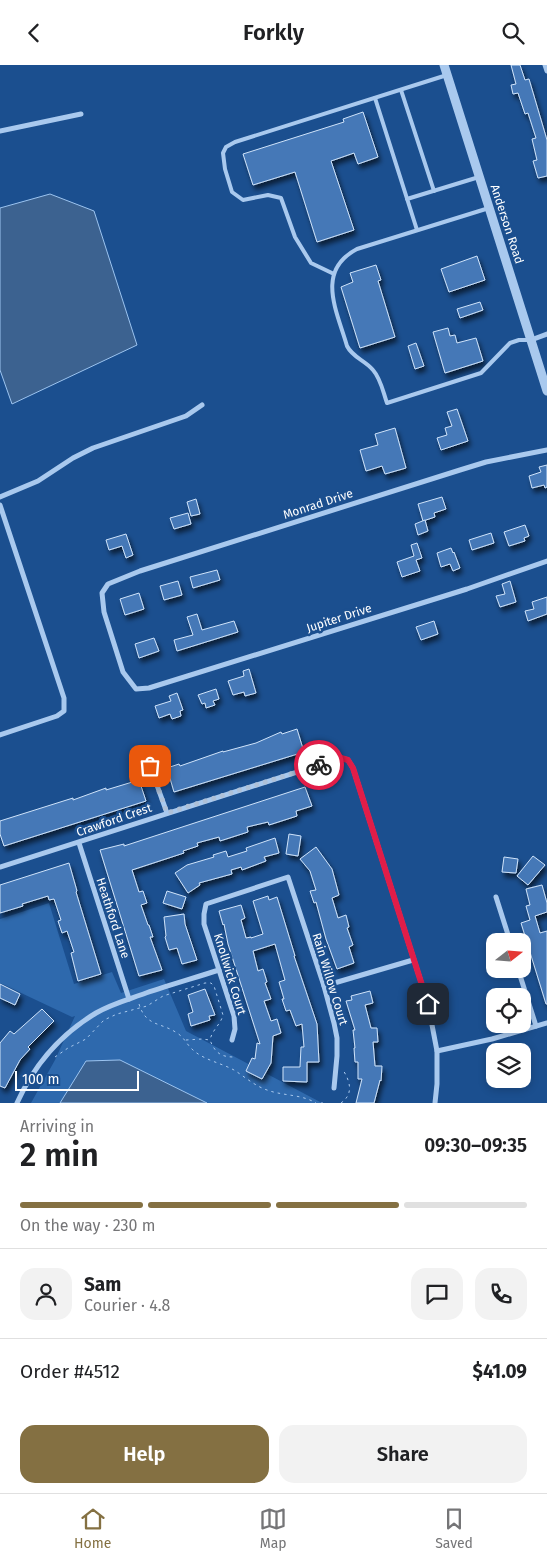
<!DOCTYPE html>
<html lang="en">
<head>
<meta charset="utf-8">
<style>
	body { margin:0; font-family:"Fira Sans",sans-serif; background:#f2f2f2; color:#202124; height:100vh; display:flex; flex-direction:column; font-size:19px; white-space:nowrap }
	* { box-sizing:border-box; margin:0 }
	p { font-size:16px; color:#757577 }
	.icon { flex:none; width:28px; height:28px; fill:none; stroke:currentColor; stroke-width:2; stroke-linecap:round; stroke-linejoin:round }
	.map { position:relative; height:1038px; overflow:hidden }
	.side { display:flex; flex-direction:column; background:#fff; flex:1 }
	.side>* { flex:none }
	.needle { width:32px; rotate:73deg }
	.fabs { position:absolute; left:486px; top:868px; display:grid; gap:10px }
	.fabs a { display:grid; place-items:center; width:45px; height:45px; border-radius:10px; background:#fff; box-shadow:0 2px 8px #0003; font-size:25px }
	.scale { position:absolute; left:15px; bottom:12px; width:124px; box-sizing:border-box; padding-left:5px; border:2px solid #fff; border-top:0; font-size:14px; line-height:18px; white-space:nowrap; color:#fff; -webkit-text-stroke:4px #1b4f8f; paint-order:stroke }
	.pin { position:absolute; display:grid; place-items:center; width:42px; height:42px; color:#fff; margin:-21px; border-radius:10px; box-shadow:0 2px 8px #0006 }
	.courier { position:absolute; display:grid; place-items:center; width:50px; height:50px; margin:-25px; border:4px solid #e11d48; border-radius:50%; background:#fff; color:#222; box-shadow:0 1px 6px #0007 }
	.head em { font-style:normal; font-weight:600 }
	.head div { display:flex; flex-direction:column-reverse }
	.head { display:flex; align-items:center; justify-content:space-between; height:85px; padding:0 20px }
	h1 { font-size:32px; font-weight:600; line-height:38px }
	.bar { display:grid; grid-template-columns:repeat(4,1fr); gap:8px 5px; align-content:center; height:60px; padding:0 20px }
	.bar i { height:6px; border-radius:4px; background:#e0e0e0 }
	.bar .active { background:#847042 }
	.bar p { grid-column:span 4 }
	.line { display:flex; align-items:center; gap:12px; padding:0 20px; border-top:1px solid #e0e0e0 }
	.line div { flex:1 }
	.round { display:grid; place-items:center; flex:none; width:52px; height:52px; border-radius:15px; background:#f2f2f2 }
	.primary-button { display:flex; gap:10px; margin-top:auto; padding:10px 20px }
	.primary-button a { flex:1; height:58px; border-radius:15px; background:#847042; color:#fff; font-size:20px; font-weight:600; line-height:58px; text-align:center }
	.primary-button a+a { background:#f2f2f2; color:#202124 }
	header { display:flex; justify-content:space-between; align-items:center; height:65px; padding:0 20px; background:#fff; font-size:22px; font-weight:600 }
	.tabs { display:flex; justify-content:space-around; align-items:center; height:70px; border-top:1px solid #e0e0e0; background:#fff; font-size:14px; color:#757577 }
	.tabs a { display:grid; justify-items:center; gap:2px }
	.tabs .active { color:#847042 }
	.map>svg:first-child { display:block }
</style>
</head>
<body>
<header><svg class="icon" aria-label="back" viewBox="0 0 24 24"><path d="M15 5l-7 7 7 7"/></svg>Forkly<svg class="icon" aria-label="search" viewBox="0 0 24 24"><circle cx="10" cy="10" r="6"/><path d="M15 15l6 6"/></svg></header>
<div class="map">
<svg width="547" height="1038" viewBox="0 0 547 1038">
	<defs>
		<filter id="shadow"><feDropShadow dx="2.5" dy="4.5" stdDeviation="2.5" flood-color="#0009"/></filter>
	</defs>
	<rect width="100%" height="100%" fill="#1b4f8f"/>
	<polygon fill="#2e69ad" points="49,838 74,919 112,907 121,928 164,914 186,966 322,1038 31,1038 55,995 75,951 72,952 0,918 0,854"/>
	<g fill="#3c6290" stroke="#9cc4f0">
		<polygon points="50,129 94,146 137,280 12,339 0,305 0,143"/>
		<polygon points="119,995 120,995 207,1038 60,1038 86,996"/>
	</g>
	<g fill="#4478b7" stroke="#cfe3fa" filter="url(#shadow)">
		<polygon points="511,0 520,0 525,15 529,14 547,75 547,111 538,113 533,96 537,95 532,74 536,73 528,48 525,49 518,28 513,29 511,20 516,19"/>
		<polygon points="363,47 378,92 358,99 354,88 331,96 354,165 317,177 295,107 253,120 243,89 344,57 343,54"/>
		<polygon points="477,191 485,215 449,227 441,204"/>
		<polygon points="376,200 381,215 378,216 395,272 360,283 341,222 353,217 350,208"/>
		<polygon points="480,237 483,245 460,253 457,244"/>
		<polygon points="448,263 450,271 455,270 457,278 476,273 483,296 445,308 433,267"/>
		<polygon points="416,278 424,301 415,304 408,281"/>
		<polygon points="457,344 468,376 441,385 437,373 447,370 445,363 452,361 447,347"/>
		<polygon points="395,363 406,403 385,409 382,401 366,406 360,385 378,380 375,369"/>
		<polygon points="547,400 547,422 545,423 544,420 532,423 529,411 541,407 539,402"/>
		<polygon points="442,432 446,444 434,448 435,452 423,456 418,439"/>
		<polygon points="196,434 200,449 191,451 187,437"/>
		<polygon points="188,448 191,459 174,464 170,453"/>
		<polygon points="425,455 428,466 418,470 415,459"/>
		<polygon points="525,460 529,471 524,473 525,476 509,481 504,467"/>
		<polygon points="491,468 494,478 472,485 469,475"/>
		<polygon points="126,469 133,490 126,493 122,481 109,485 106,475"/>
		<polygon points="417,478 422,493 416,495 420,506 402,512 397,497 414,491 411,480"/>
		<polygon points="451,483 453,488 454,487 460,503 453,506 450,499 441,502 437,488"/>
		<polygon points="217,505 220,515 193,523 190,512"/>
		<polygon points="178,516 182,530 164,535 160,521"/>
		<polygon points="510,516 516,537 500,542 496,531 505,529 502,519"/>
		<polygon points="139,528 144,544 125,550 120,534"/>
		<polygon points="547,532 547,549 528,556 525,546 534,544 532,537"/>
		<polygon points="197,549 202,565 234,556 238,567 177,586 174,575 193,570 187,552"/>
		<polygon points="434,556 438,569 421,575 416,562"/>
		<polygon points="154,573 159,586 139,593 135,579"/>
		<polygon points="249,604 256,628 245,631 244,627 233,630 228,616 244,611 243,606"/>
		<polygon points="216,624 219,634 213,636 215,640 206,643 205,638 202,639 198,630"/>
		<polygon points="177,628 183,645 180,646 181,651 172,654 170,649 159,653 155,641 171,636 169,631"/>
		<polygon points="297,664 304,687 174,727 167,703 179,699 180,701 223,686 223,687 256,678 281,667 282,669"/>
		<polygon points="139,715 146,736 4,781 0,769 0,756 73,733 73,735 106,723 106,725"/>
		<polygon points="305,722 312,741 296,746 297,751 269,760 268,757 247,762 248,767 220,776 219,772 197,778 198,781 183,786 184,788 132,805 139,827 143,826 147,838 141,840 148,860 149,860 153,872 150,872 162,905 139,911 100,785 124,779 124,781"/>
		<polygon points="289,769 301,771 298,791 286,789"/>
		<polygon points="275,773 279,788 264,792 266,796 242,805 241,802 231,805 232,809 199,818 200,820 188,828 175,808 187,800 214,792 213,790 226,786 228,792 247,786 246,783"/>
		<polygon points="316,782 332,804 339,830 332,833 338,853 346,850 349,862 347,863 353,880 349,882 354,898 337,904 326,874 316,837 314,838 310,826 316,825 310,806 300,794"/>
		<polygon points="533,791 545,800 528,820 517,811"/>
		<polygon points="504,792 518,794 516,808 502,807"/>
		<polygon points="69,798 77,826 76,827 101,909 78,916 71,888 74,887 67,866 62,868 58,856 61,855 54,834 49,835 48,831 22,839 23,841 0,848 0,820"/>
		<polygon points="542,820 547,838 547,847 535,851 540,868 547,866 547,939 546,939 521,858 530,855 526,841 530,840 526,824"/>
		<polygon points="167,826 186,832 182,844 163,838"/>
		<polygon points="268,831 269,835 277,832 295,891 294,891 317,959 319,997 307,997 307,1017 283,1016 283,1002 300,1002 301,982 304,982 302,959 296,961 290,945 286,946 282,934 284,934 279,917 285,915 275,879 253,886 258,906 263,904 267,917 265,918 271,934 264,936 271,956 277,954 281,968 273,971 271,998 262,1014 246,1006 252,993 255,994 257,978 260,979 228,879 224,859 223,860 219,846 241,840 245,853 241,855 246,873 251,872 251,873 263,869 253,836"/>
		<polygon points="184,849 185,859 197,895 182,899 177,883 169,885 165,872 166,871 164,852"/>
		<polygon points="0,919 20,929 15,940 0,933"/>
		<polygon points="205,924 215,950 209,951 210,955 191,961 188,949 193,947 188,930"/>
		<polygon points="370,926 373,938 365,940 371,963 377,963 378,977 373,977 375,1001 382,1001 381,1016 380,1015 374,1038 356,1038 362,1014 358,1014 358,997 355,997 354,983 355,983 353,965 355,965 346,936 352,935 351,931"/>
		<polygon points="42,944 54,956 28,982 30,984 20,995 5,1023 0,1021 0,978 10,966 14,969"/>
	</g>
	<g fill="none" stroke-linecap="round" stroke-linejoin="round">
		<g stroke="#a9c9ee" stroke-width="1" stroke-dasharray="2.5 4" stroke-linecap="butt">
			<path d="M139,939c7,23 22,18 38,29 7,4 10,12 16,17 11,10 28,13 41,20 11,7 21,16 33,20 16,6 34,4 49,13"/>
			<path d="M186,975l16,-1 8,1c5,13 11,17 24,17"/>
			<path d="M55,992l13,-9 18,-9 18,-19 13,-6 30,-8 16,-10 42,-13h6l3,3 9,29c-2,9 -11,15 -13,25"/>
			<polyline points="321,1038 323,1038"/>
			<path d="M341,1038c13,-9 9,-22 2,-33"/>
		</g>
		<g stroke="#a9c9ee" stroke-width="4">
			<polyline points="401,25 434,126"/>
			<polyline points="375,33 417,165"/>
			<polyline points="407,134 479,112"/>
			<path d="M489,143l-132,41c-42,22 -20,62 -10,97 6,12 18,14 26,24 8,9 10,22 14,33l94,-30 29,-30 9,-3h12"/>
			<polyline points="334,209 311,198 295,172 281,133 268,130 243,135 232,127 225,104 223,88 226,82 235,77 447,10"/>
		</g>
		<g stroke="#a9c9ee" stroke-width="5">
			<polyline points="545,0 547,6"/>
			<polyline points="0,66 81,49"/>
			<polyline points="531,275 547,269"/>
			<polyline points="547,385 486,397 460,405 140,506 108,519 102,528 104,547 123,607 136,624 149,623 467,524 547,496"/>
			<polyline points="0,432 38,416 73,393 93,383 186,351 202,340"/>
			<polyline points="0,440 64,633 64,646 57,651 0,670"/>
			<polyline points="150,701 167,748"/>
			<polyline points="79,778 129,934"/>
			<polyline points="0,802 341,693 348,695 353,703 428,939 437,986 437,1019 435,1038"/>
			<polyline points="496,832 510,876"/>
			<polyline points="518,904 536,961"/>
			<polyline points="324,921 413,895"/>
			<polyline points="232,975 235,964 234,951 204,859 204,849 206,839 288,812 324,921 334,958 337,973 337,991 334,1023"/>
			<polyline points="437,986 492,974 547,958"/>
			<path d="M17,1038c17,-38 44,-69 79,-90 15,-9 34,-14 50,-20 24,-8 48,-15 73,-23"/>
		</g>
		<polyline stroke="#a9c9ee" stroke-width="9" points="444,0 547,326"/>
	</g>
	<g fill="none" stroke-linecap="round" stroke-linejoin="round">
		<polyline stroke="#afc1d8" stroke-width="5" stroke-dasharray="0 9" points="150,701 167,748 319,700"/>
		<polyline stroke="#e11d48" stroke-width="6" points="319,700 341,693 348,695 353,703 428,939"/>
	</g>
	<g text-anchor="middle" stroke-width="5" stroke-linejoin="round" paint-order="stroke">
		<g font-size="12" fill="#fff" stroke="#1b4f8f">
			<text transform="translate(507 159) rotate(72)" y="4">Anderson Road</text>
			<text transform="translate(318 439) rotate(-18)" y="4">Monrad Drive</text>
			<text transform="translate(339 553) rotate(-18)" y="4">Jupiter Drive</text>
			<text transform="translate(114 755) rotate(-19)" y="4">Crawford Crest</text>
			<text transform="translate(113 853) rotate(72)" y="4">Heathford Lane</text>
			<text transform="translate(230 909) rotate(73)" y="4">Knollwick Court</text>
			<text transform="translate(330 914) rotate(73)" y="4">Rain Willow Court</text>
		</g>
	</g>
</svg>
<div class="fabs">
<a><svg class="needle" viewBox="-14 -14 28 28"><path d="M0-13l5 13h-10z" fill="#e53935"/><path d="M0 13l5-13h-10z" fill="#757577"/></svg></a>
<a><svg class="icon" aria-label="locate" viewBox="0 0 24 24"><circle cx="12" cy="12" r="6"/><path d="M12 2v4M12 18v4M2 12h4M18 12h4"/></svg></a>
<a><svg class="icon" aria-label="layers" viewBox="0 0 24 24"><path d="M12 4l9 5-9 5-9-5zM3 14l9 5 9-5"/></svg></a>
</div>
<div class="scale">100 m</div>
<div class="pin" style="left:150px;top:701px;background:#ea580c"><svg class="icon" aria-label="bag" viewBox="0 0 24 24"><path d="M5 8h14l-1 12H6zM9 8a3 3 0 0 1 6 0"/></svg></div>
<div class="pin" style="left:428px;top:939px;background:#1f2937"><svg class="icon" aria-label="home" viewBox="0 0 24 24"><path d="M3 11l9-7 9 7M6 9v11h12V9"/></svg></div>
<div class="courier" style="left:319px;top:700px"><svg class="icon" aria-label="bike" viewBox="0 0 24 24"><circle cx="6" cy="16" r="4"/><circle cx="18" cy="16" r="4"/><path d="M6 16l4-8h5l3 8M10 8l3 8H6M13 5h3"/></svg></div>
</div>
<section class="side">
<div class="head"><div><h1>2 min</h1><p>Arriving in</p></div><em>09:30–09:35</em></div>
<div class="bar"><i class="active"></i><i class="active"></i><i class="active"></i><i></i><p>On the way · 230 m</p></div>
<div class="line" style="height:90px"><a class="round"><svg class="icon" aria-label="person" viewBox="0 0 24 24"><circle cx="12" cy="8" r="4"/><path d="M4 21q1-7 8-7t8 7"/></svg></a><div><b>Sam</b><p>Courier · 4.8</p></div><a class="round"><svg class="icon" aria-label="chat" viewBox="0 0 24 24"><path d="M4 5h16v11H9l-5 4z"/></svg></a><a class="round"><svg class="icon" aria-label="phone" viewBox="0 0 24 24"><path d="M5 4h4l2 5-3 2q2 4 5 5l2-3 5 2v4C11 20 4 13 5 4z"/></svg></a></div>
<div class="line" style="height:65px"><div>Order #4512</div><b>$41.09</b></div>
<div class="primary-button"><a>Help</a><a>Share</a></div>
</section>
<nav class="tabs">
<a class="active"><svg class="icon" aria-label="home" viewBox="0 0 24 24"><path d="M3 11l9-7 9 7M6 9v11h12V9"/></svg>Home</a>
<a><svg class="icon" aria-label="map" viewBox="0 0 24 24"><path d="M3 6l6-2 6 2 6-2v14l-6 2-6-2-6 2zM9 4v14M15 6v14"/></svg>Map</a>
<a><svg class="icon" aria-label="saved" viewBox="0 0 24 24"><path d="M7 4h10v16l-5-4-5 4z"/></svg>Saved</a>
</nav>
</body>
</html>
